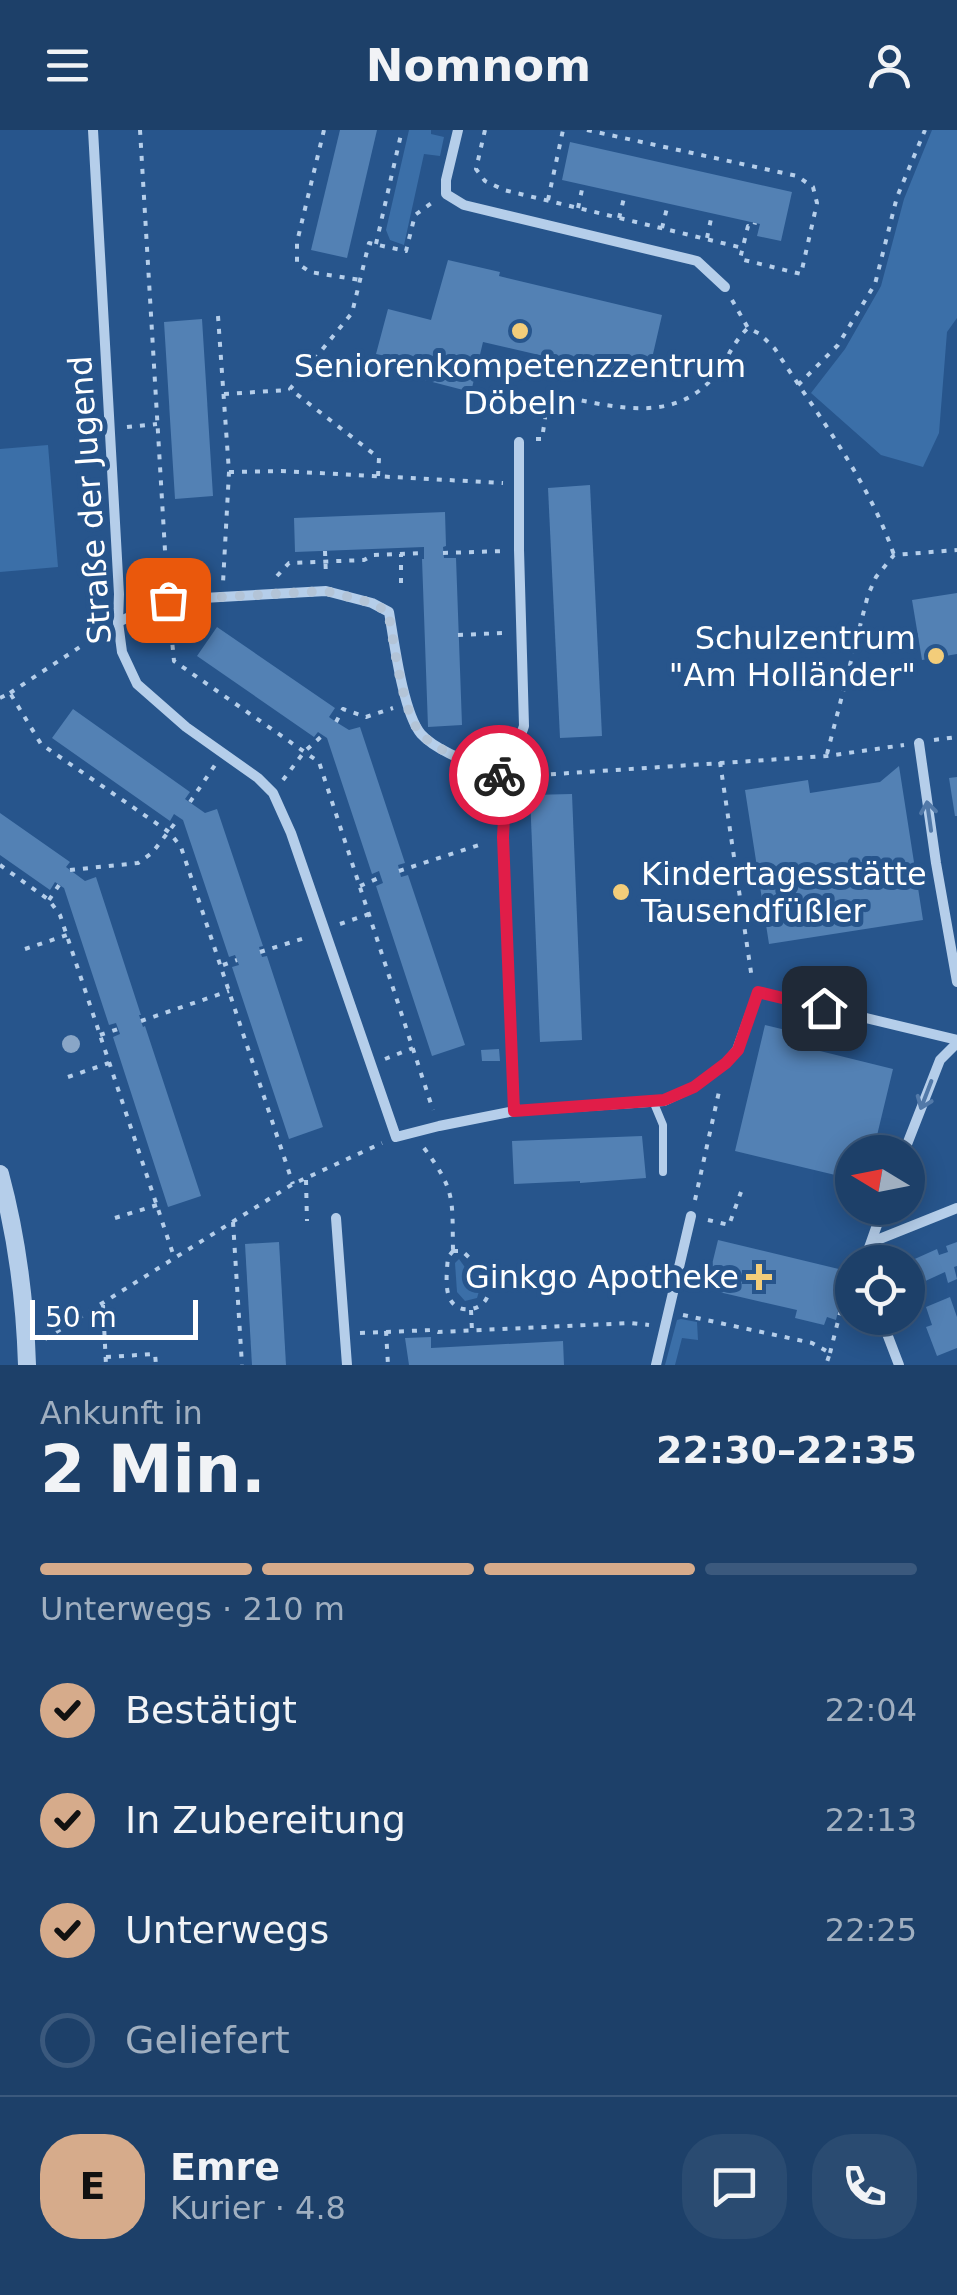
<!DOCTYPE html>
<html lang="de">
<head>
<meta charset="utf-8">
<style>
	body { margin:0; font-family:"DejaVu Sans",sans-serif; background:#2a4b71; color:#f1f3f6; height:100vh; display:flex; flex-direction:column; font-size:38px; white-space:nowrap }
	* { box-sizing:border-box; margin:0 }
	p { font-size:32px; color:#a0afc0 }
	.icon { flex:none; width:55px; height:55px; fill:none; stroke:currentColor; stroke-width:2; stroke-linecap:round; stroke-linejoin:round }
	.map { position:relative; height:1235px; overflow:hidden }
	.drawer { display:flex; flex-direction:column; background:#1d4069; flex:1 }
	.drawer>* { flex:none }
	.needle { width:65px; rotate:280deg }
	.controls { position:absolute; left:835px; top:1005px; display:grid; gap:20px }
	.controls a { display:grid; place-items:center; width:90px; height:90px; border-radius:50%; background:#1d4069; box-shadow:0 5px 25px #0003,0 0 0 2px #3b597d; font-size:50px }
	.scale { position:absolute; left:30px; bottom:25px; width:168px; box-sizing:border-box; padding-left:10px; border:5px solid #fff; border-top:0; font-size:28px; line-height:35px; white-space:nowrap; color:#fff; -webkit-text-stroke:8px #27558c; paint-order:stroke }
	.pin { position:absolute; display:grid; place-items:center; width:85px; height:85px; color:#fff; margin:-42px; border-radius:20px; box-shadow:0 5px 15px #0006 }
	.courier { position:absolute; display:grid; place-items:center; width:100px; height:100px; margin:-50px; border:8px solid #e11d48; border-radius:50%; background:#fff; color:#222; box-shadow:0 2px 12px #0007 }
	.summary em { font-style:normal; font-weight:800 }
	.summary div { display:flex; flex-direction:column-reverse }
	.summary { display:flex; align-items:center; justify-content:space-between; height:170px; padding:0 40px }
	h1 { font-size:65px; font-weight:800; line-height:75px }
	.bar { display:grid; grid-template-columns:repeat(4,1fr); gap:15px 10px; align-content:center; height:120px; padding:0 40px }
	.bar i { height:12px; border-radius:8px; background:#3b597d }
	.bar .active { background:#d6ab8b }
	.bar p { grid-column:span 4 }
	.line { display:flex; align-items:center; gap:25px; padding:0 40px; border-top:2px solid #3b597d }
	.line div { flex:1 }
	.round { display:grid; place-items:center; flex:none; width:105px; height:105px; border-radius:40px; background:#2a4b71 }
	ol { padding:0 40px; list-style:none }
	li { display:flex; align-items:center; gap:30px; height:110px }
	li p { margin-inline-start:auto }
	li .icon { padding:10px; border-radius:50%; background:#d6ab8b; color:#111; stroke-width:4 }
	li:last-child { color:#a0afc0 }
	li i { width:55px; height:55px; border:5px solid #3b597d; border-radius:50% }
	header { display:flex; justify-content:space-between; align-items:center; height:130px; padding:0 40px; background:#1d4069; font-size:45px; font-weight:800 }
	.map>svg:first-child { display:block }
</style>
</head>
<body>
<header><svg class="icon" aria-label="menu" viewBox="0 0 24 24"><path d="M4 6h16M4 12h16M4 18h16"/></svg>Nomnom<svg class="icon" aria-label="person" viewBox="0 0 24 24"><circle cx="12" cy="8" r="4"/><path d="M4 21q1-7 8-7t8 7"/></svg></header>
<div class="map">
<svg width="957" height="1235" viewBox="0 0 957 1235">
	<rect width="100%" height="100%" fill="#27558c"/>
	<g fill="#3b6fa8">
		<polygon points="409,0 431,0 431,4 444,7 440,26 424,24 404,115 390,110 386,100"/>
		<polygon points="932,0 957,0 957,188 947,202 939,303 923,337 881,325 811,263 845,219 881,156 904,69"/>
		<polygon points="48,315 58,437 0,442 0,319"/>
		<polygon points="459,1129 480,1158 477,1168 465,1171 457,1162 455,1133"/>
		<polygon points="681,1189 697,1192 698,1210 682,1208 675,1235 665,1235 677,1190"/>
	</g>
	<g fill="#5381b4">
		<polygon points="340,0 377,0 347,128 311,120"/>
		<polygon points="570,12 792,62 781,111 757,106 760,94 562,50"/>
		<polygon points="448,130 500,142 499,146 662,185 647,250 483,212 471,262 417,248 421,233 376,224 388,179 431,190"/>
		<polygon points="202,189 213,366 175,369 164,192"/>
		<polygon points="590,355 602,606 560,608 548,358"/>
		<polygon points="445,382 446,416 443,417 444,428 456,428 462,595 428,597 422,429 424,429 424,417 295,422 294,388"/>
		<polygon points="957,463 957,524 922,530 912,470"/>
		<polygon points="217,497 335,578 329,587 336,592 349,600 360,597 405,733 398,735 401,747 408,745 465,915 432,926 376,756 383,753 379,741 372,744 327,608 318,602 314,607 197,526"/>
		<polygon points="73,579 190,662 185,669 205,683 217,679 263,816 259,817 262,827 267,826 323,997 289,1009 232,837 239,835 235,825 229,827 183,690 174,684 170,691 52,608"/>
		<polygon points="899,636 923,790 769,814 745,660 808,650 810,663 880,652"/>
		<polygon points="957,647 957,686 955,686 949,648"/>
		<polygon points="572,664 582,910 540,912 530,665"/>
		<polygon points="0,683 70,732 66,737 85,751 96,747 141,885 139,885 143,897 145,896 201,1066 168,1077 113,907 120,904 116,893 109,895 64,758 55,752 50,760 0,725"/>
		<polygon points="765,895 819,908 816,920 893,939 873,1022 852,1022 852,1049 735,1021"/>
		<polygon points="499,919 500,931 482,931 481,920"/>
		<polygon points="642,1006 646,1048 580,1053 580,1051 514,1054 512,1011"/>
		<polygon points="718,1110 847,1141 836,1190 827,1187 824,1195 795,1188 797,1180 706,1159"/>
		<polygon points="279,1112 286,1235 252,1235 245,1114"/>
		<polygon points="957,1112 957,1136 954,1137 957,1149 948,1153 945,1142 908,1159 908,1132 937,1119 939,1125 948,1122 946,1116"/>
		<polygon points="950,1167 957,1187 957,1218 937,1226 926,1197 932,1195 926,1177"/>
		<polygon points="431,1207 431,1218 563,1211 564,1235 409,1235 405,1208"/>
	</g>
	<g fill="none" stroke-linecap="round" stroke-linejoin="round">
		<g stroke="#b5ceea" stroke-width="4" stroke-dasharray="5 8" stroke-linecap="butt">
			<polyline points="140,0 167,454"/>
			<polyline points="324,0 297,112 297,133 310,142 360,150"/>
			<polyline points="485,0 476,39 485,51 504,60 743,118"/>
			<polyline points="587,0 797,46 813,57 817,73 801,144 740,129 748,96 754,97 755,93"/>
			<polyline points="548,70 563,0"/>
			<polyline points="578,78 583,55"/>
			<polyline points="619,88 625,64"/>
			<polyline points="662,98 668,74"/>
			<polyline points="707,108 712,84"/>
			<polyline points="376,114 402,0"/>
			<path d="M732,170l16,28 12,6 15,15c43,67 93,130 119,206"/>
			<polyline points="218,186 229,342 223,453"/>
			<polyline points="798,255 838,215 875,154 897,67 925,0"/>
			<polyline points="224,264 289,260"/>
			<polyline points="127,297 157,294"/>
			<path d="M536,309h6l5,-34 7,-6 10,-2c51,10 108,26 148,-18 15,-16 18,-34 36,-51"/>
			<polyline points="229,342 281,341 503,353"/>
			<polyline points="378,346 379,328 290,259 352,183 369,113 406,121 415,85 433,72"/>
			<polyline points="325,421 326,446"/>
			<polyline points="443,423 504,421"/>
			<polyline points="277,446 289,433 364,430 373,425 424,423"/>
			<polyline points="401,453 401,424"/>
			<polyline points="170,489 174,531 319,632 433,980"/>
			<polyline points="458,505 503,503"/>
			<polyline points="10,563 101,503"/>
			<polyline points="0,568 10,563 41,614 169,702 181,717 293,1054"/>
			<polyline points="336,592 343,579 366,587 393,578"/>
			<polyline points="934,610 957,607"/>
			<polyline points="827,624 868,465 876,447 894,425 957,420"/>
			<polyline points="720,632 752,849"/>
			<polyline points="525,646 827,626 904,615"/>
			<polyline points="283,650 304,622 323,605"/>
			<polyline points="190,672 215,635"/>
			<polyline points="0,735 49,770 60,785 174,1127"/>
			<polyline points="70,740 138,733 152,723 179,688"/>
			<polyline points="399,741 485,713"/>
			<polyline points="360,756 381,747"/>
			<polyline points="49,770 59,755"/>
			<polyline points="340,794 369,784"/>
			<polyline points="25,819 67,805"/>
			<polyline points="260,822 308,807"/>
			<polyline points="223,835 237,830"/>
			<polyline points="141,891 229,861"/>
			<polyline points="100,905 118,899"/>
			<polyline points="385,929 413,918"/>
			<polyline points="68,947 109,933"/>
			<path d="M424,1018c32,43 28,51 29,102"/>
			<polyline points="306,1050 307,1091"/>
			<polyline points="695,1070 720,957"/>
			<polyline points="115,1088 157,1075"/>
			<polyline points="708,1090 729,1095 741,1062"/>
			<polyline points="233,1092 242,1235"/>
			<path d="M453,1121h9c9,8 21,20 25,31 10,25 -28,39 -38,15 -4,-11 -2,-29 -1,-40z"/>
			<polyline points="103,1175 106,1235"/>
			<polyline points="471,1180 472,1201"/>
			<polyline points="683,1185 812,1213 830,1223 826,1235"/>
			<polyline points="386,1201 388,1235"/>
			<polyline points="360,1203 433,1200 438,1202 631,1193 649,1195"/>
			<polyline points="45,1209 293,1054 382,1013"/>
			<polyline points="830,1223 840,1183 852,1186"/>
			<polyline points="106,1227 155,1224 156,1235"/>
		</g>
		<polyline stroke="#b5ceea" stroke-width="8" points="653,971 663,995 663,1042"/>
		<g stroke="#b5ceea" stroke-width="10">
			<polyline points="93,0 119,464 118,492 122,522 137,554 186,597 258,648 273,663 291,703 396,1007 439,996 514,981"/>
			<polyline points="458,0 446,50 446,64 464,75 697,131 725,157"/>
			<polyline points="519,312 519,420 524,596 506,648 503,707 514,981 664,971 694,957 726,933 737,920 758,862 957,910"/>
			<path d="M118,492l50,-22 158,-9 46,12 17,9c5,29 14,101 32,122 17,19 61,33 85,44"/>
			<polyline points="919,613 936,733 957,852"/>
			<polyline points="904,1022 940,930 957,913"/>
			<polyline points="336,1088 347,1235"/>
			<polyline points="872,1112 957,1078"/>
			<polyline points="864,1132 883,1078"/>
			<polyline points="881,1188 899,1235"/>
			<polyline points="656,1235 691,1086"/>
		</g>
		<path stroke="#b5ceea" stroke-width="18" d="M0,1044c17,63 25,126 27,191"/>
	</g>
	<circle fill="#89a6c7" cx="71" cy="914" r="9"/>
	<defs><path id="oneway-shaft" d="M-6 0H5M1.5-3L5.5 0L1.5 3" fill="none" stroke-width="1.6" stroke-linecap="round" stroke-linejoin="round" transform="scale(2.5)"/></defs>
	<g stroke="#5279a8">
		<use href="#oneway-shaft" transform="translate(929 686) rotate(-98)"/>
		<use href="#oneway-shaft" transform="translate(926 965) rotate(111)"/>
	</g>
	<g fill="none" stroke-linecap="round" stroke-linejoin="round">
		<path stroke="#b3c4d7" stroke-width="10" stroke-dasharray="0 18" d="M168,470l158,-9 46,12 16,9c6,29 14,101 33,122 18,19 54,30 78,41"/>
		<polyline stroke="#e11d48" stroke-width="12" points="499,645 506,648 503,707 514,981 664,970 694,957 726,933 738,920 758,862 824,878"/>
	</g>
	<g fill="#f3cd7a" stroke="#27558c" stroke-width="4">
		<circle cx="520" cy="201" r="10"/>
		<circle cx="936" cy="526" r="10"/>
		<circle cx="621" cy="762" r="10"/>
		<path d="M754 1132h10v10h10v10h-10v10h-10v-10h-10v-10h10z"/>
	</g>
	<g text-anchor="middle" stroke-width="10" stroke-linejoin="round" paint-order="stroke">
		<g font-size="32" fill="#fff" stroke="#27558c" text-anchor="end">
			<text x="520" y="247" text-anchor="middle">Seniorenkompetenzzentrum<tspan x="520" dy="37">Döbeln</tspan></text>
			<text x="916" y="519">Schulzentrum<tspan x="916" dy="37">"Am Holländer"</tspan></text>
			<text x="641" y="755" text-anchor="start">Kindertagesstätte<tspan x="641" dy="37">Tausendfüßler</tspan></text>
			<text x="739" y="1158">Ginkgo Apotheke</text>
		</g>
		<g font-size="32" fill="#fff" stroke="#27558c">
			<text transform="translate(90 370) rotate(-94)" y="11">Straße der Jugend</text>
		</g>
	</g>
</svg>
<div class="controls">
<a><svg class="needle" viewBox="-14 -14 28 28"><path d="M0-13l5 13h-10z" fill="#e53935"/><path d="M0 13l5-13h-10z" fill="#a0afc0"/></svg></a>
<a><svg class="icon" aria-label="locate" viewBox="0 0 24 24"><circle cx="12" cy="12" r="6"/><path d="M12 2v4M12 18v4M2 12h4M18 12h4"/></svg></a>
</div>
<div class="scale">50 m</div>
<div class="pin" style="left:168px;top:470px;background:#ea580c"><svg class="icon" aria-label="bag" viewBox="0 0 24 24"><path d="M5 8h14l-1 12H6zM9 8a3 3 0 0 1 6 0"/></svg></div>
<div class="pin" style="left:824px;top:878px;background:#1f2937"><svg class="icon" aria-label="home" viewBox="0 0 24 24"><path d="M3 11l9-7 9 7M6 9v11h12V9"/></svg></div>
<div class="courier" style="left:499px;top:645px"><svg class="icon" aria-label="bike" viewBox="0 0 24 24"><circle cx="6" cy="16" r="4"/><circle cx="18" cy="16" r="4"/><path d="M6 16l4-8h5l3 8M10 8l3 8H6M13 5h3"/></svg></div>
</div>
<section class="drawer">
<div class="summary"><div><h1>2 Min.</h1><p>Ankunft in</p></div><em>22:30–22:35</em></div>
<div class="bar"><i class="active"></i><i class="active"></i><i class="active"></i><i></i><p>Unterwegs · 210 m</p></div>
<ol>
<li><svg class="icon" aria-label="check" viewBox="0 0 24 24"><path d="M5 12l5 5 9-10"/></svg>Bestätigt<p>22:04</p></li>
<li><svg class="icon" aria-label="check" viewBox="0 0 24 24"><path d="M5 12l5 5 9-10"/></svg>In Zubereitung<p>22:13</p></li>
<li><svg class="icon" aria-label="check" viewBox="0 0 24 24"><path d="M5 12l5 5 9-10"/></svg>Unterwegs<p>22:25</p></li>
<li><i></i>Geliefert</li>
</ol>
<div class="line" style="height:180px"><b class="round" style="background:#d6ab8b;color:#111">E</b><div><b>Emre</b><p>Kurier · 4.8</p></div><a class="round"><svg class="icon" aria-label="chat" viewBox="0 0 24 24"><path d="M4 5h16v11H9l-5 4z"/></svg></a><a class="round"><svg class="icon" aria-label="phone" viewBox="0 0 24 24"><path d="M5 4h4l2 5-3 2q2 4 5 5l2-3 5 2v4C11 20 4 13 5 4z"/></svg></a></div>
</section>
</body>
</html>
